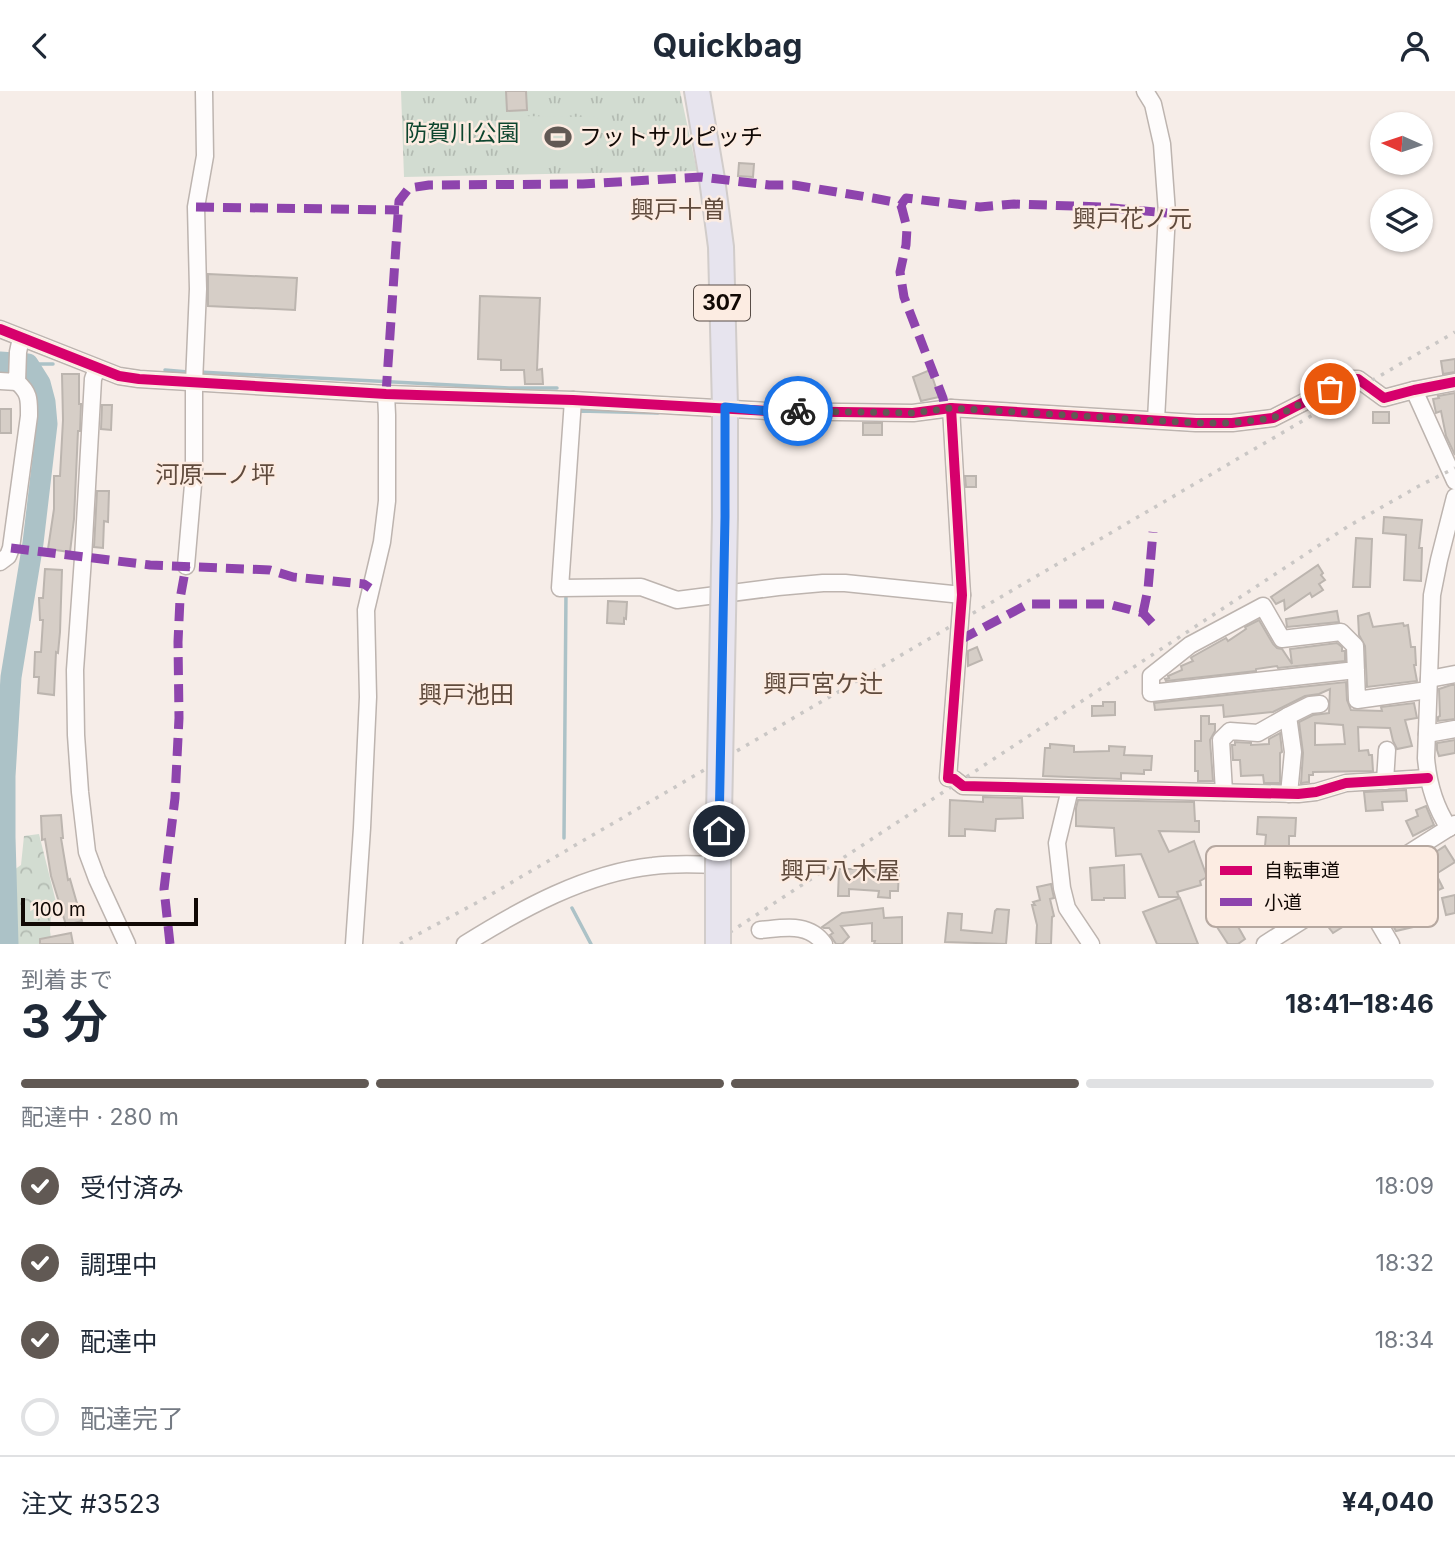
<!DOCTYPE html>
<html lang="ja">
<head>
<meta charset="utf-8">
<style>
	body { margin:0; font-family:Inter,"Noto Sans JP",sans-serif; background:#f2f2f3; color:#1f2937; height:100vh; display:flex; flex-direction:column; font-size:26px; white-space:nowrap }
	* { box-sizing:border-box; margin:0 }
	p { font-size:23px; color:#747a83 }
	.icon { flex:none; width:38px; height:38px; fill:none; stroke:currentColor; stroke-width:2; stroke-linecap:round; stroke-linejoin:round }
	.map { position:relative; height:853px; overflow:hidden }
	.sheet { display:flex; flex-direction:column; background:#fff; flex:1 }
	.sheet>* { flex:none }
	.needle { width:46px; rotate:273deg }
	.buttons { position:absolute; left:1370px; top:21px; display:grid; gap:14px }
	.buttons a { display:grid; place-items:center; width:63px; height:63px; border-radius:50%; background:#fff; box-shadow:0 2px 5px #0004; font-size:35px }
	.scale { position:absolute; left:21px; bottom:18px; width:177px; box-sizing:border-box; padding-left:7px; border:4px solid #110905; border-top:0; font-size:19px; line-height:24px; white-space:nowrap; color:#110905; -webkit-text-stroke:5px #fcece2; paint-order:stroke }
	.pin { position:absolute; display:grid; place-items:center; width:60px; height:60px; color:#fff; margin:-30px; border:4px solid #fff; border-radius:50%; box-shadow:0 2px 7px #0007 }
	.courier { position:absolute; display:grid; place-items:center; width:70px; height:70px; margin:-35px; border:5px solid #1a73e8; border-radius:50%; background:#fff; color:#222; box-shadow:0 2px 9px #0007 }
	.overview em { font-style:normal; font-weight:700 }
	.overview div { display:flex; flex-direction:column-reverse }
	.overview { display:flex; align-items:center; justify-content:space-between; height:119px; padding:0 21px }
	h1 { font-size:46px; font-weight:700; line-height:52px }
	.bar { display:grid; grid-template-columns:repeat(4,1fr); gap:10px 7px; align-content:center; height:84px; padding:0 21px }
	.bar i { height:9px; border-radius:5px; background:#e0e1e3 }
	.bar .current { background:#615954 }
	.bar p { grid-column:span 4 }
	.line { display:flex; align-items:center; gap:18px; padding:0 21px; border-top:2px solid #e0e1e3 }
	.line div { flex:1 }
	ol { padding:0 21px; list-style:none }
	li { display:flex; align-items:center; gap:21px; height:77px }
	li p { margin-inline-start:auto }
	li .icon { padding:7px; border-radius:50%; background:#615954; color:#fff; stroke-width:4 }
	li:last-child { color:#747a83 }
	li i { width:38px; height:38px; border:4px solid #e0e1e3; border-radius:50% }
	header { display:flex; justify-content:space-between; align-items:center; height:91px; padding:0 21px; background:#fff; font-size:32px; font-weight:700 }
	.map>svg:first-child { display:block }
</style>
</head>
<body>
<header><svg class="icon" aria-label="back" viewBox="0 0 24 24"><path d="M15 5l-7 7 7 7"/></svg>Quickbag<svg class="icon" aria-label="person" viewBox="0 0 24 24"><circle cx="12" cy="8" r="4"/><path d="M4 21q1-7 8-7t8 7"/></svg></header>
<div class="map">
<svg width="1455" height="853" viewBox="0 0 1455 853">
	<defs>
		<pattern id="forest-crowns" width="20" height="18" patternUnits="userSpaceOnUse" patternTransform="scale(1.75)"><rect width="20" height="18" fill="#d2dcd1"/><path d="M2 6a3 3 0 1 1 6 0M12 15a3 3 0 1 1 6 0" fill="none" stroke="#b3bbb2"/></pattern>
		<pattern id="park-tufts" width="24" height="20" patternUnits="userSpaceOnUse" patternTransform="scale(1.75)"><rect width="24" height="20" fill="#d2dcd1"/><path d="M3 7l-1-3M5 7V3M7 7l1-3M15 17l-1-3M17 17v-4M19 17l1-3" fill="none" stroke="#b3bbb2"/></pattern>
	</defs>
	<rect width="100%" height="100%" fill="#f6ede8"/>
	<polygon fill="url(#forest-crowns)" points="39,743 58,819 51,826 50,840 52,853 0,853 0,763 11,781 21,774 24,745"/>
	<polygon fill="url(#park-tufts)" points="401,0 680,0 697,80 404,86"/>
	<polygon fill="#d2dcd1" points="518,25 598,26 597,67 518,67"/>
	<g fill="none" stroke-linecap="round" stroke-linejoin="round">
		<g stroke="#acc2c7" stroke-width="3.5">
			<polyline points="28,273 53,273"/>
			<polyline points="165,279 188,281"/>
			<polyline points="199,281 509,297 557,297"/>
			<polyline points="579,322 580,320 658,322"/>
			<polyline points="564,747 566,500"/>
			<polyline points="572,817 591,853"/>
		</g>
		<polyline stroke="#acc2c7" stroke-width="21" points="0,271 28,273 40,292 45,311 47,333 33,452 11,586 5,685 5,746 8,853"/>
	</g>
	<g fill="#d6cec7" stroke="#bcb5af" stroke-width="2" fill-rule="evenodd">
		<polygon points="506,0 526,0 527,19 507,20"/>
		<polygon points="739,72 754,73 753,86 738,85"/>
		<polygon points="208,183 297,187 295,219 208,215"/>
		<polygon points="480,205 540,207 537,279 542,278 543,293 525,293 524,279 501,279 501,269 478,268"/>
		<polygon points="1455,268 1455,281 1443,283 1441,270"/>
		<polygon points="930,279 939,306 921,310 913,286"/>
		<polygon points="62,283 79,283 79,313 81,313 80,340 78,340 74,428 70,461 48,458 54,418 54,385 60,385 63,329"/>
		<polygon points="1455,302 1455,364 1446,345 1441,320 1436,322 1433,308 1439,307 1438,305"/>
		<polygon points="102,314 112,314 111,339 101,338"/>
		<rect x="0" y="318" width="11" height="24"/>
		<rect x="1373" y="321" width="16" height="11"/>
		<rect x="863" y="332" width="19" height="12"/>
		<polygon points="965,385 976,385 976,396 966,396"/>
		<polygon points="97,400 109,400 108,431 104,430 103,457 94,456"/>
		<polygon points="1384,426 1422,429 1419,457 1422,457 1421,490 1404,489 1406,444 1383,442"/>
		<polygon points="1356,447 1372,448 1370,496 1353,496"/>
		<polygon points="1318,474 1323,482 1321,484 1325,489 1319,493 1323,499 1312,506 1310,502 1285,519 1284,509 1276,513 1271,506"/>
		<polygon points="45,478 62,479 60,541 58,562 56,561 54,604 38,602 39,586 34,586 35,561 41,561 43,529 40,529 39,507 43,507"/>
		<polygon points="608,510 627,511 626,528 624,527 624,533 607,532"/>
		<polygon points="1337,520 1339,531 1287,536 1286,528"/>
		<polygon points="1369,522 1373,536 1403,532 1404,535 1408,534 1411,556 1415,556 1416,574 1414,574 1417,590 1367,596 1365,555 1359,544 1358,525"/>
		<polygon points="1259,529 1273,553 1277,557 1282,558 1292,573 1290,558 1337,552 1342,556 1342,560 1345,560 1345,570 1278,577 1277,575 1256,578 1256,580 1166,590 1165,588 1169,587 1168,585 1182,579 1181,575 1193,570 1191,567 1192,566 1226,547 1228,550 1246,538 1245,536"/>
		<polygon points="977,556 982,569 968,575 968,560"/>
		<path d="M1346,591l1,18 4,10 31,1 -1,-4 33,-4 3,15 -12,2 7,26 -15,3 -4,-8 -3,-13 -32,-1 1,24 9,-1 1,5h3l1,16 -60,1v3h-4v7l-8,1 2,-30 -4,-31 14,-7 16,-2 1,-24 -11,5 -14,2 -32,16 -49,5 -1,-12 -68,5 -1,-7zM1315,632l28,2 2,19 -30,1z"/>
		<polygon points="1451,594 1455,594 1455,628 1438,630 1438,626 1440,625 1439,598"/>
		<polygon points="1103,611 1115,611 1115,624 1092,625 1092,615 1103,615"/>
		<polygon points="1201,625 1209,625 1209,633 1215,633 1215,640 1210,649 1213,690 1198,690 1198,680 1195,680 1195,650 1201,650"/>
		<polygon points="1280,642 1282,661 1280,662 1280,692 1264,692 1263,684 1241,685 1240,669 1233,669 1232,654 1235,654 1235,651 1251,652 1251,654 1269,653 1269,648"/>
		<polygon points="1455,649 1455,662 1439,665 1437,659 1437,652"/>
		<polygon points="1050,653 1074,655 1074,661 1109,660 1109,655 1125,656 1124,664 1152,665 1151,679 1144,679 1144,683 1121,682 1121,688 1043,685 1045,657 1050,657"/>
		<polygon points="1406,699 1407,710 1382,711 1383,719 1366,720 1364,701"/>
		<polygon points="983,706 1022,707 1023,727 996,728 995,740 965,738 965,745 949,745 950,709 983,711"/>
		<polygon points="1078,709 1194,711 1195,730 1199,730 1199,741 1159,740 1169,761 1194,750 1207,786 1200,790 1201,794 1177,801 1179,806 1159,806 1141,763 1116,765 1114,737 1076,735 1076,717"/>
		<polygon points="1426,715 1434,734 1413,745 1406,730 1418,725 1416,719"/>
		<polygon points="61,724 63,747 61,747 68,789 70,788 82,830 66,834 51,785 45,748 42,749 41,725"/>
		<polygon points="1258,726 1296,727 1295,745 1289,745 1289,757 1284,757 1283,764 1276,763 1276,766 1264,766 1266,744 1257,743"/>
		<polygon points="1445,755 1455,771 1436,783 1443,797 1434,801 1428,789 1426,790 1416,774"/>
		<polygon points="1124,774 1125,807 1104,807 1104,809 1092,809 1090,777"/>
		<polygon points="839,778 899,778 898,800 890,800 890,807 878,806 879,800 849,798 849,805 838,805"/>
		<polygon points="1051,793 1054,807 1050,808 1054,825 1052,826 1051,853 1036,853 1037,834 1032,814 1035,814 1033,811 1040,809 1037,796"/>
		<polygon points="1455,804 1455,822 1446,824 1442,807"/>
		<polygon points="1180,807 1198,853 1157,853 1143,821"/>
		<polygon points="1415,807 1430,832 1396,840 1386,823"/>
		<polygon points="1353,810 1360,822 1347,829 1349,832 1333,842 1323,829"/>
		<polygon points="883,817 884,827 902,826 902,853 874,853 875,850 872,850 872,832 841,835 849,846 842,853 836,853 830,844 833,842 829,837 824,837 822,836 842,822"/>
		<polygon points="997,818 1009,819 1006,853 945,851 948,822 962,823 961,839 992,842 995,820"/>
		<polygon points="1232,825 1245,848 1238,853 1228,853 1217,836"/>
		<polygon points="71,842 73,853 40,853 40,848"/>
	</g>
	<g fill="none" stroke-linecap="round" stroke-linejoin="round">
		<g stroke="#bdb4af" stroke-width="19">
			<g id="minor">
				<polyline points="1145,0 1153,13 1162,53 1167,122 1156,329"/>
				<polyline points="0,238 119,285 139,288 386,303 573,309 767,320 913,322 951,317 1196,332 1232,332 1273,327 1349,288 1358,288 1384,307 1414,299 1455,291"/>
				<polyline points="97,277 93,288 83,467 75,579 76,644 80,701 87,761 97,788 127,853"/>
				<polyline points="0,290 17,291 18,261 21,247"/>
				<polyline points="1414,299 1455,390"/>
				<polyline points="573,309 560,497 641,496 677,509 778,496 823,492 845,492 962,504"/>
				<polyline points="951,317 962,504 948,687 954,688 963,695 1298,703 1316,701 1346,692 1428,687"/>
				<path d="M0,471l8,-6 3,-8 18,-132c0,-16 1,-23 -12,-34"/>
				<polyline points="186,475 194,382 194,292 198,198 196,116 205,65 204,0"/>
				<polyline points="1356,579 1151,602 1151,585 1190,554 1263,515 1282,548 1341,541 1355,555 1357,609 1428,599"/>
				<polyline points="1429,588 1455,583"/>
				<polyline points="1427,643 1455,638"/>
				<polyline points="1385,690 1387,659"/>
				<polyline points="1070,698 1057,752 1062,797 1067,817 1091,853"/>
				<polyline points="1224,701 1221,649 1230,640 1258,642 1288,625"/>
				<polyline points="1289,703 1293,661 1288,625 1310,614 1320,613"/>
				<path d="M1449,737c-14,-21 -21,-46 -23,-70l6,-163 7,-35 16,-63"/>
				<polyline points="1357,795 1391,853"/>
				<path d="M760,839c24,-2 49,-8 64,14"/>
				<polyline points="354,853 362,737 368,606 366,519 382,451 387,410 387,324 386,303"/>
				<path d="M465,853c56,-35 121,-71 188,-78 21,-3 43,-2 65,-1"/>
				<polyline points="1265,853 1455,733"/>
			</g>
		</g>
		<g stroke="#d1ccca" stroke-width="28">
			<polyline id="highway" points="697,0 712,88 721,156 725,316 725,426"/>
		</g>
		<use href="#minor" stroke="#fefcfc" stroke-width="16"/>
		<use href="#highway" stroke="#e7e4ee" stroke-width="24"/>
		<g stroke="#cac7c5" stroke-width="3.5" stroke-dasharray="3.5 7" stroke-linecap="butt">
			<polyline points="400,853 478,811 1455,241"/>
			<polyline points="712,853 1347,436 1419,395 1455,377"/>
		</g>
		<g stroke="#d1ccca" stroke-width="28" stroke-linecap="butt">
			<polyline id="highway-bridge" points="718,853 718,774 725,426"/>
		</g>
		<use href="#highway-bridge" stroke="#e7e4ee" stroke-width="24"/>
		<g stroke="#8e44ad" stroke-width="9" stroke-dasharray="18 9" stroke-linecap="butt">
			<polyline points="901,114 907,137 906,154 900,181 904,206 943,307 945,318"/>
			<polyline points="196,116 399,119"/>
			<polyline points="386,303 399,110 409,97 429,94 583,93 701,86 769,94 794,94 873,107 894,111 901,114 906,107 980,116 1014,113 1102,116 1167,122"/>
			<polyline points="11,457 150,474 270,479 293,486 354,492 364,493 370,497"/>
			<polyline points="1143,522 1148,498 1153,441"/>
			<polyline points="960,549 1028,513 1108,513 1143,522 1152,532"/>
			<polyline points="170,853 164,798 175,707 179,627 178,551 180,508 186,475"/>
		</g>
		<g stroke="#fcece2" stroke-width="15">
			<g id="cycleway">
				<polyline points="0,238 119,285 139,288 386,303 573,309 767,320 913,322 951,317 1196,332 1232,332 1273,327 1349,288 1358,288 1384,307 1414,299 1455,291"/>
				<polyline points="951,317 962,504 948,687 954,688 963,695 1298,703 1316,701 1346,692 1428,687"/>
			</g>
		</g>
		<use href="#cycleway" stroke="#d6006c" stroke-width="10"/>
	</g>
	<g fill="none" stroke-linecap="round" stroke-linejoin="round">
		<polyline stroke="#615954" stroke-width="7" stroke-dasharray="0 12.6" points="798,320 913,322 951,317 1196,332 1232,332 1273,327 1330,298"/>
		<polyline stroke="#1a73e8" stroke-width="9" points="719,740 725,426 725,316 767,320 798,320"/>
	</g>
	<defs>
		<g id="stadium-bare" transform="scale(2.1)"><path d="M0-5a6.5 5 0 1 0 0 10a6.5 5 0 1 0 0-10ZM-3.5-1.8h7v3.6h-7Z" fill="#615954" stroke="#fcece2" stroke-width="2.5" paint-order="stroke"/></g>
	</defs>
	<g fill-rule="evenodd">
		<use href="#stadium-bare" x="558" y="46"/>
	</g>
	<g text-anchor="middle" stroke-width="5" stroke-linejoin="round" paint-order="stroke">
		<rect fill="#fcece2" stroke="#584d47" stroke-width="2" x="694" y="194.5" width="56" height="35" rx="5"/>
		<g font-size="21" font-weight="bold" fill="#110905">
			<text x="722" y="219">307</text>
		</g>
		<g font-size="23" fill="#0d452e" stroke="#fcece2">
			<text x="462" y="50">防賀川公園</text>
		</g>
		<g font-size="23" fill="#110905" stroke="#fcece2" text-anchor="start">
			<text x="579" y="54">フットサルピッチ</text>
		</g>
		<g font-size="24" fill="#604b3d" stroke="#fcece2">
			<text x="678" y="127">興戸十曽</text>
			<text x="1132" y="136">興戸花ノ元</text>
			<text x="215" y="392">河原一ノ坪</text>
			<text x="823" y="601">興戸宮ケ辻</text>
			<text x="466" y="612">興戸池田</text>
			<text x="840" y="788">興戸八木屋</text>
		</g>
	</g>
	<rect x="1206" y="755" width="232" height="81" rx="10" fill="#fcece2" stroke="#b6a8a0" stroke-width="2"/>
	<rect x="1220" y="775" width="32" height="9" fill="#d6006c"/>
	<rect x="1220" y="807" width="32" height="8" fill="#8e44ad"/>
	<g font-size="19" fill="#110905">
		<text x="1264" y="786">自転車道</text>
		<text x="1264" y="818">小道</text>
	</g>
</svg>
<div class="buttons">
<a><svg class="needle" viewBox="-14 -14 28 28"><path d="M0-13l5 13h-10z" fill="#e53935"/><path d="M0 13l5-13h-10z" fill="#747a83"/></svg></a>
<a><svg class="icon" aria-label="layers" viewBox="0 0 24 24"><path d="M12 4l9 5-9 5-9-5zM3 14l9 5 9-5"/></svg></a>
</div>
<div class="scale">100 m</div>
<div class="pin" style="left:1330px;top:298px;background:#ea580c"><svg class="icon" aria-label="bag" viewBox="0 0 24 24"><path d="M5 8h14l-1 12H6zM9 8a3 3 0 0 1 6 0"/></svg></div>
<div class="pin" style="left:719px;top:740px;background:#1f2937"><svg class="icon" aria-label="home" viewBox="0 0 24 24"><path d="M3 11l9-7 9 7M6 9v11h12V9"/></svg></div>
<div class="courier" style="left:798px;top:320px"><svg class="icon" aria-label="bike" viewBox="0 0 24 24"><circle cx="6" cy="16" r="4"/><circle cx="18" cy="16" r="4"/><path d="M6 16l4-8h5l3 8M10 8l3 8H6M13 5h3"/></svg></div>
</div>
<section class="sheet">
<div class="overview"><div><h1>3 分</h1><p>到着まで</p></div><em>18:41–18:46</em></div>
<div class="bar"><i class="current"></i><i class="current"></i><i class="current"></i><i></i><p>配達中 · 280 m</p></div>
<ol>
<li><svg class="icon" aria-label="check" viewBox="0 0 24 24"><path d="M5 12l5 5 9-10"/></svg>受付済み<p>18:09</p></li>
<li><svg class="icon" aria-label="check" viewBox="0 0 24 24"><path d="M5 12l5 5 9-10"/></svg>調理中<p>18:32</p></li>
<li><svg class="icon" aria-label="check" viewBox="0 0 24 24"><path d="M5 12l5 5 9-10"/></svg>配達中<p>18:34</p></li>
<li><i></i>配達完了</li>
</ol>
<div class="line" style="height:91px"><div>注文 #3523</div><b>¥4,040</b></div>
</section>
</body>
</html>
